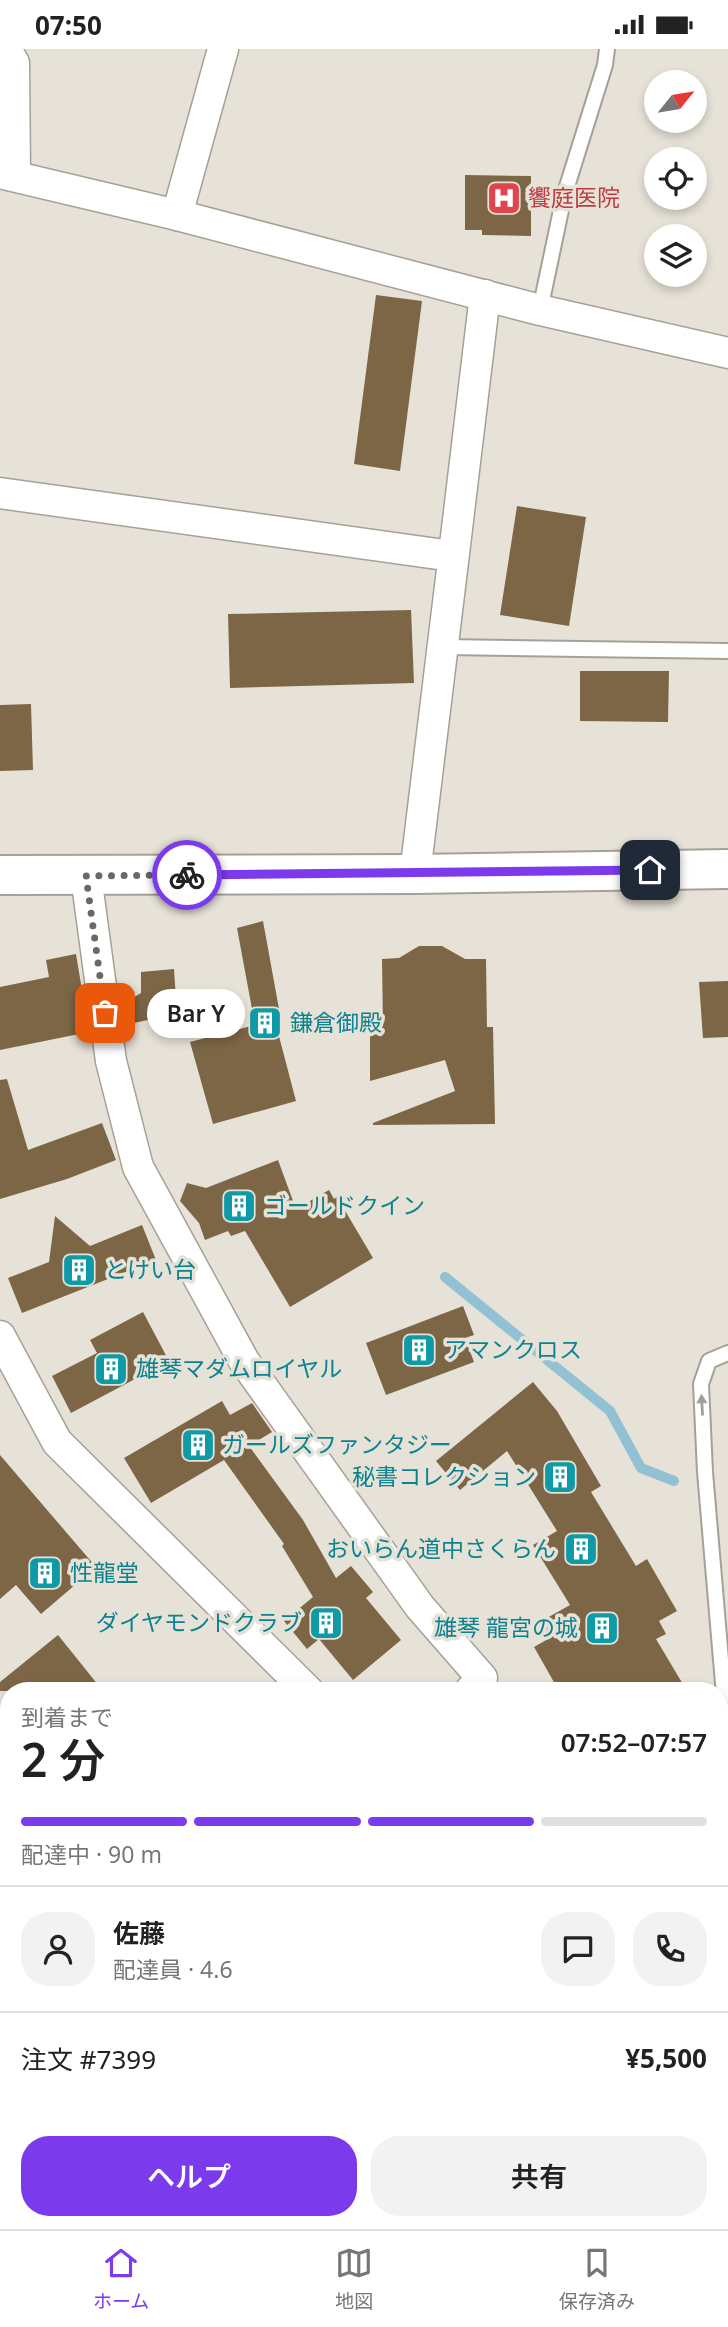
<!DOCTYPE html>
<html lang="ja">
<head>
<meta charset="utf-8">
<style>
	body { margin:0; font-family:"Noto Sans","Noto Sans JP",sans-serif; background:#f2f2f2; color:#222; height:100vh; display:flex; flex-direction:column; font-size:26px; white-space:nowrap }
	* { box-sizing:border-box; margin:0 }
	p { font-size:23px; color:#767676 }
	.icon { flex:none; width:38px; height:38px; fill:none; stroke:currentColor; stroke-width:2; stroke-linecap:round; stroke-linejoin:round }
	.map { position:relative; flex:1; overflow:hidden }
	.sheet { position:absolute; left:0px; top:1633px; width:728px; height:548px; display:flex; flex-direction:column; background:#fff; border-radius:28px 28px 0 0; box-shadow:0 4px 10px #0003 }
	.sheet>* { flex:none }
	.needle { width:46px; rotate:60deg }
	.tools { position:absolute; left:644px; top:21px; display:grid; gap:14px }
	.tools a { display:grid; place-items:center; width:63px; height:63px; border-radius:50%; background:#fff; box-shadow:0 4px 10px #0003; font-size:35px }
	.pin { position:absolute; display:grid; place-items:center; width:60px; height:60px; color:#fff; margin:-30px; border-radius:14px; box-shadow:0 4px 10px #0006 }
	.courier { position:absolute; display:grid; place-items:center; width:70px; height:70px; margin:-35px; border:5px solid #7c3aed; border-radius:50%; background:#fff; color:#222; box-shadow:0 2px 9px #0007 }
	.bubble { position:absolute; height:49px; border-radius:24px; background:#fff; box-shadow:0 4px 10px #0003; font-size:23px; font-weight:600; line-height:49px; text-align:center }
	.summary em { font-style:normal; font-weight:600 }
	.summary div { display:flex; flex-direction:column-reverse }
	.summary { display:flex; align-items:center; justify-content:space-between; height:119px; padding:0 21px }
	h1 { font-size:46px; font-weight:600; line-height:52px }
	.bar { display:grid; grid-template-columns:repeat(4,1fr); gap:10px 7px; align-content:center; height:84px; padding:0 21px }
	.bar i { height:9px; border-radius:5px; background:#e0e0e0 }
	.bar .on { background:#7c3aed }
	.bar p { grid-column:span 4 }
	.line { display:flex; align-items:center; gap:18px; padding:0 21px; border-top:2px solid #e0e0e0 }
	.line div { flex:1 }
	.round { display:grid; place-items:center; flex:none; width:74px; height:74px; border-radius:28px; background:#f2f2f2 }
	.cta { display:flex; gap:14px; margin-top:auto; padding:14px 21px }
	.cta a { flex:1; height:80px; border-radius:28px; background:#7c3aed; color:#fff; font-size:28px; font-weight:600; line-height:80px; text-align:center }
	.cta a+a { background:#f2f2f2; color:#222 }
	.status { display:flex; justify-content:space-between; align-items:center; height:49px; padding:0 35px; background:#fff; direction:ltr }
	.status svg { height:19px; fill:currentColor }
	.dock { display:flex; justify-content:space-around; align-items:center; height:98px; border-top:2px solid #e0e0e0; background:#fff; font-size:19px; color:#767676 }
	.dock a { display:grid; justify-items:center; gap:4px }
	.dock .on { color:#7c3aed }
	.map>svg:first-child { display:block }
</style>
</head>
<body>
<div class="status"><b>07:50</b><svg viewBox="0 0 49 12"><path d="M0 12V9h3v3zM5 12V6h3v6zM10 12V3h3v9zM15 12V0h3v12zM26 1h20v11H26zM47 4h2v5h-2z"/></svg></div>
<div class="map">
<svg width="728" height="2180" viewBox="0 0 728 2180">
	<defs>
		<pattern id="water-ripples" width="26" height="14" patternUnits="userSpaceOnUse" patternTransform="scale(1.75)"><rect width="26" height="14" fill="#92c1d3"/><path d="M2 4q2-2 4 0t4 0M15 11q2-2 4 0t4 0" fill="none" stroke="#779dab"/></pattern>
	</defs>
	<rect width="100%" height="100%" fill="#e7e2d7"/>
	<polygon fill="url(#water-ripples)" points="728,1987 728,2180 642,2180 640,2172 719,2172 719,1992"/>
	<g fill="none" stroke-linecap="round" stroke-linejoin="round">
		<polyline stroke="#92c1d3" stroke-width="10" points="445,1228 610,1362 641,1419 674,1432"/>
	</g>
	<g fill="#7d6646">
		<polygon points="465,126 531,127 531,187 482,186 482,181 465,181"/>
		<polygon points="376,246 422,252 400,422 354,415"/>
		<polygon points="517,457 586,468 569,577 500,566"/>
		<polygon points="411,561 414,634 230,639 228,565"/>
		<polygon points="580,622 669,622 668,673 580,672"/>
		<polygon points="31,655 33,721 0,722 0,656"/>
		<polygon points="263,872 279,960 275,972 296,1052 213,1075 190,993 255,976 237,879"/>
		<polygon points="419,897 442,897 465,910 486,910 487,978 493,978 495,1075 373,1076 373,1074 455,1042 445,1011 370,1032 370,977 383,977 382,910 399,909"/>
		<polygon points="76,905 89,983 0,1001 0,938 49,928 46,911"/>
		<polygon points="174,920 177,965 124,976 121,956 141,944 141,923"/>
		<polygon points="728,932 728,988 703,989 699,933"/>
		<polygon points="7,1030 28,1101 102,1074 116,1111 67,1130 0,1150 0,1031"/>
		<polygon points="278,1111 296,1160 329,1141 334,1150 337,1148 373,1209 290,1258 245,1182 231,1187 228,1182 205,1191 199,1174 180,1152 187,1134 206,1139"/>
		<polygon points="55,1167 90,1197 142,1176 156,1211 22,1264 8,1229 49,1213"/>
		<polygon points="463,1257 474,1286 465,1289 474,1313 386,1346 366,1294"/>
		<polygon points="143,1263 169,1312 71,1364 52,1327 97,1304 90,1291"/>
		<polygon points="533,1333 557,1362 601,1437 591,1443 636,1517 647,1510 677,1562 659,1572 666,1585 656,1590 687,1642 559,1642 534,1598 548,1590 538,1574 570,1556 533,1496 557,1482 507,1402 460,1441 436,1412"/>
		<polygon points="222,1352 230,1366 252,1354 272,1383 249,1397 303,1471 336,1529 351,1517 373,1543 366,1549 401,1591 353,1631 319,1590 307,1600 284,1572 313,1548 282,1497 284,1495 224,1411 151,1454 124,1409"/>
		<polygon points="0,1406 96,1518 41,1565 16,1536 0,1550"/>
		<polygon points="58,1586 103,1642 0,1642 0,1633"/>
	</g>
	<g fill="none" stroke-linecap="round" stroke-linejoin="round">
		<g stroke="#a6a096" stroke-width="18">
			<g id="service">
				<polyline points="540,261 564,147 605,16 607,0"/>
				<polyline points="445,598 728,602"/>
				<polyline points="728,1304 709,1312 701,1335 705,1423 728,1693"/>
				<polyline points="719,1832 723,1826 728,1795"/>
				<polyline points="504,2172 504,2180"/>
			</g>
		</g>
		<g stroke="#a6a096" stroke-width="33">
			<g id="minor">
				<polyline points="6,0 14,14 15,127"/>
				<polyline points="0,124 177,166 540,261 728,304"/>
				<polyline points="177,166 223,0"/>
				<polyline points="0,444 452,507"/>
				<path d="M415,825c25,-193 46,-386 70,-579"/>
				<polyline points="86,827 111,1012 138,1118 244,1312 420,1558 482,1629 470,1642"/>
				<polyline points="0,1287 57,1393 308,1642"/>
				<polyline points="0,1835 9,1845"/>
				<polyline points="25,2180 25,2172"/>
			</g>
		</g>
		<g stroke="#a6a096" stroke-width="42">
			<polyline id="secondary" points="0,826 415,825 728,820"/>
		</g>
		<use href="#service" stroke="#fff" stroke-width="14"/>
		<use href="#minor" stroke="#fff" stroke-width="30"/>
		<use href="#secondary" stroke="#fff" stroke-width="38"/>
	</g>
	<defs><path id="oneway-solid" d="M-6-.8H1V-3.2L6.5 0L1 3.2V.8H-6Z" transform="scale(1.75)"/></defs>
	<use fill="#9f9e9c" href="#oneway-solid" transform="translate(702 1356) rotate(-93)"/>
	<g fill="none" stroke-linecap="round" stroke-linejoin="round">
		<polyline stroke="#6c6862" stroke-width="7" stroke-dasharray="0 12.6" points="105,964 86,827 187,826"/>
		<polyline stroke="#7c3aed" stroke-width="9" points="187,826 650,821"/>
	</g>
	<defs>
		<g id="hospital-square" transform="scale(1.75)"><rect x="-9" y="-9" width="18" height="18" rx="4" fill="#e0444e" stroke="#e7e2d7"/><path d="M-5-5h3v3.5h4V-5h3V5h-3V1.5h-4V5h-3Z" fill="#fff"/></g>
		<g id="building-square" transform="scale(1.75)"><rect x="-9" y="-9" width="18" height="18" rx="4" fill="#0f9aa8" stroke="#e7e2d7"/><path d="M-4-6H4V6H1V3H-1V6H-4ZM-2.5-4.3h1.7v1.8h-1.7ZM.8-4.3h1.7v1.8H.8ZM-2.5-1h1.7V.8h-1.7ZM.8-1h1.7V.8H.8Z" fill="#fff"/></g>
	</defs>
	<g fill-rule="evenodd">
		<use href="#hospital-square" x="504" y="149"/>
		<use href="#building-square" x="265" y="974"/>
		<use href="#building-square" x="239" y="1157"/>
		<use href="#building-square" x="79" y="1221"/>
		<use href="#building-square" x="419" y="1301"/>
		<use href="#building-square" x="111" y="1320"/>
		<use href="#building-square" x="198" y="1396"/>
		<use href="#building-square" x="560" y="1428"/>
		<use href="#building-square" x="581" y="1500"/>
		<use href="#building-square" x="45" y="1524"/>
		<use href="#building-square" x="326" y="1574"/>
		<use href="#building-square" x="602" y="1579"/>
	</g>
	<g text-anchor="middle" stroke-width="7" stroke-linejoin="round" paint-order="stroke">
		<g font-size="23" fill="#be3a42" stroke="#e7e2d7" text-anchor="start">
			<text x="528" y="157">饗庭医院</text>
		</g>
		<g font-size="23" fill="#0d838f" stroke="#e7e2d7" text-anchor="start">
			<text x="290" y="982">鎌倉御殿</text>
			<text x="264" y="1165">ゴールドクイン</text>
			<text x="104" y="1229">とけい台</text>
			<text x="444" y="1309">アマンクロス</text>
			<text x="136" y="1328">雄琴マダムロイヤル</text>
			<text x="222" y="1404">ガールズファンタジー</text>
			<text x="536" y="1436" text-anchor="end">秘書コレクション</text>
			<text x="556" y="1508" text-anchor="end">おいらん道中さくらん</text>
			<text x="70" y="1532">性龍堂</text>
			<text x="302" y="1582" text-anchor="end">ダイヤモンドクラブ</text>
			<text x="578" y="1587" text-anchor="end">雄琴 龍宮の城</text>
		</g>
	</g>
</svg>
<div class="tools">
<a><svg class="needle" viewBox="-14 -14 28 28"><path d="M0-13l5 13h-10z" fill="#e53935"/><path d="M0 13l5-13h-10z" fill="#767676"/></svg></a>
<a><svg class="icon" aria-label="locate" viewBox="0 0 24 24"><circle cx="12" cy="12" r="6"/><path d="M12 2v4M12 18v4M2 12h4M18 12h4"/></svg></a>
<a><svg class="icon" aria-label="layers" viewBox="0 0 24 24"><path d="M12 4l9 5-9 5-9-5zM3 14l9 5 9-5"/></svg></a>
</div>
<div class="pin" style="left:105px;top:964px;background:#ea580c"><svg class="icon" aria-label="bag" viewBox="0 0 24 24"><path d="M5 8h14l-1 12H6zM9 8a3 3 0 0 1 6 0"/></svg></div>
<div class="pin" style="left:650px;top:821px;background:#1f2937"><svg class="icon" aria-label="home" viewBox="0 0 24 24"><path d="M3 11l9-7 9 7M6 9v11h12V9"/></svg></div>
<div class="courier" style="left:187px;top:826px"><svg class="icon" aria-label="bike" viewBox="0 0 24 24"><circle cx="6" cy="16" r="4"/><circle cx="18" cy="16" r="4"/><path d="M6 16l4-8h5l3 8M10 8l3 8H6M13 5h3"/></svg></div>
<div class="bubble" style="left:147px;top:940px;width:98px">Bar Y</div>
<section class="sheet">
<div class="summary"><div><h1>2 分</h1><p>到着まで</p></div><em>07:52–07:57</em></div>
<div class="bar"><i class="on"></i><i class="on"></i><i class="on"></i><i></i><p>配達中 · 90 m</p></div>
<div class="line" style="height:126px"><a class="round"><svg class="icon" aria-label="person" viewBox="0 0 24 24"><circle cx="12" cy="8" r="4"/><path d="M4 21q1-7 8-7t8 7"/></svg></a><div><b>佐藤</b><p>配達員 · 4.6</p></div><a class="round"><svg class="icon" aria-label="chat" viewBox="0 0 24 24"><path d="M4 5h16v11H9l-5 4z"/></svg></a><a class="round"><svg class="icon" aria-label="phone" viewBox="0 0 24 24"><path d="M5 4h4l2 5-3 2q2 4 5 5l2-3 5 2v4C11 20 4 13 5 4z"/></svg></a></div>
<div class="line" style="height:91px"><div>注文 #7399</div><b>¥5,500</b></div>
<div class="cta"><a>ヘルプ</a><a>共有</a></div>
</section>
</div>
<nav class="dock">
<a class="on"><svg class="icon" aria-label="home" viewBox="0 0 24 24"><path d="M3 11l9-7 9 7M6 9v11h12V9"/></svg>ホーム</a>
<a><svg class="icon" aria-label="map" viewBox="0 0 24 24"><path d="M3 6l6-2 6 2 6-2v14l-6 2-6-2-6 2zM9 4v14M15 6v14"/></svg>地図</a>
<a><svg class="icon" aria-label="saved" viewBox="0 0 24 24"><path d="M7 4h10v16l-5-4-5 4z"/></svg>保存済み</a>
</nav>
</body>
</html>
